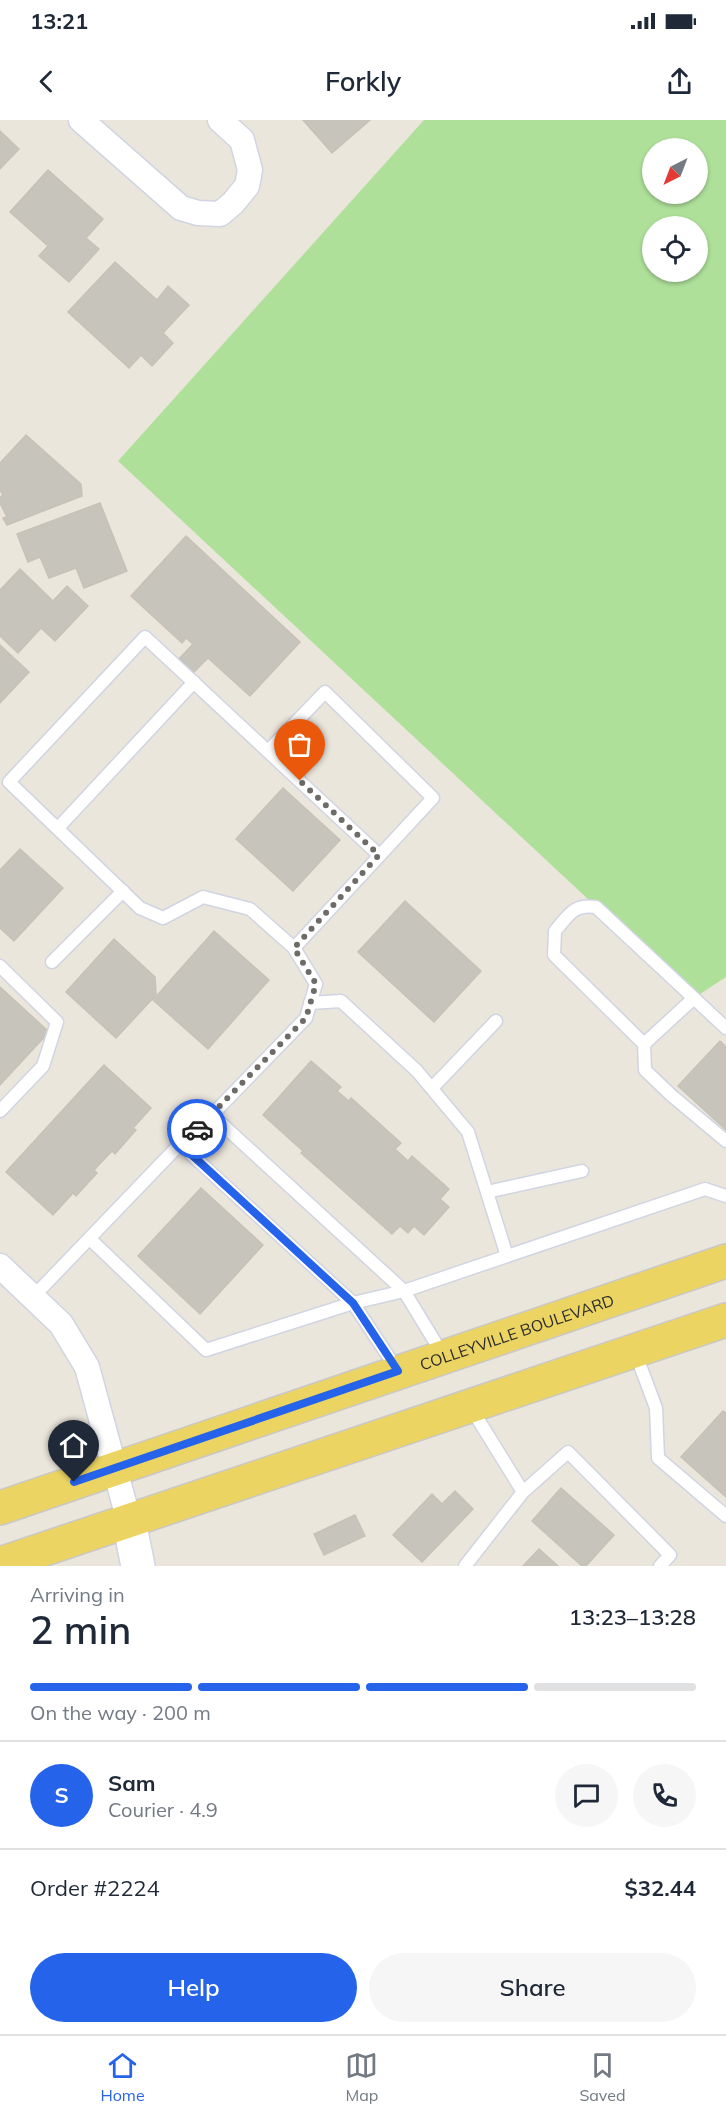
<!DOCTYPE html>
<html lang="en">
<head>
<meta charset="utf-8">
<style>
	body { margin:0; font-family:Mulish,sans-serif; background:#f6f6f7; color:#1f2937; height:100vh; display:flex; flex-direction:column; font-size:22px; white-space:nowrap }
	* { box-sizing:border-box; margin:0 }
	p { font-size:20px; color:#747a83 }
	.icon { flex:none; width:33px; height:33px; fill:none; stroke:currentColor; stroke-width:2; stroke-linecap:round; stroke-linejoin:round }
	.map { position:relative; height:1446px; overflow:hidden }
	.sheet { display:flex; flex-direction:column; background:#fff; flex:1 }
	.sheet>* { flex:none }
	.needle { width:39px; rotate:222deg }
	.buttons { position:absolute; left:642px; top:18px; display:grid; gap:12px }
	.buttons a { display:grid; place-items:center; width:66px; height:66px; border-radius:50%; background:#fff; box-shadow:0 2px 4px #0004; font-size:30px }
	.pin { position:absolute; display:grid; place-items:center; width:51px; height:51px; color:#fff; margin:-62px -26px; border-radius:50% 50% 50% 0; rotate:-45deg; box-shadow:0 0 6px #0007 }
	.pin .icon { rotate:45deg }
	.courier { position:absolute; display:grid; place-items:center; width:60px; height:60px; margin:-30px; border:4px solid #2563eb; border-radius:50%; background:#fff; color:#222; box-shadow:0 2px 8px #0007 }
	.summary em { font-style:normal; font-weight:600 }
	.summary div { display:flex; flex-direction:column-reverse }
	.summary { display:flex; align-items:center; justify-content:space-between; height:102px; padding:0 30px }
	h1 { font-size:39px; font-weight:600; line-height:45px }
	.bar { display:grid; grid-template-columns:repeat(4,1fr); gap:9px 6px; align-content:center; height:72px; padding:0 30px }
	.bar i { height:8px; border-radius:4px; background:#e0e1e3 }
	.bar .active { background:#2563eb }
	.bar p { grid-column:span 4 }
	.line { display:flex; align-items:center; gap:15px; padding:0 30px; border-top:2px solid #e0e1e3 }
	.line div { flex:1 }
	.round { display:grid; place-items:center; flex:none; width:63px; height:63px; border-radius:32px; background:#f6f6f7 }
	.action { display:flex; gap:12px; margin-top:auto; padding:12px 30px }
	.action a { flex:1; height:69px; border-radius:36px; background:#2563eb; color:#fff; font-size:24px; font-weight:600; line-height:69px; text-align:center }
	.action a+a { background:#f6f6f7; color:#1f2937 }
	.status { display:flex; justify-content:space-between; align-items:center; height:42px; padding:0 30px; background:#fff; direction:ltr }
	.status svg { height:16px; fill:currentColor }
	header { display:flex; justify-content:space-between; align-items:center; height:78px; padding:0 30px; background:#fff; font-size:27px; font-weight:600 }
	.dock { display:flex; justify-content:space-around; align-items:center; height:84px; border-top:2px solid #e0e1e3; background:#fff; font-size:16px; color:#747a83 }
	.dock a { display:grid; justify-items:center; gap:3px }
	.dock .active { color:#2563eb }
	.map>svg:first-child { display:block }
</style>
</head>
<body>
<div class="status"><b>13:21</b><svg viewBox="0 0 49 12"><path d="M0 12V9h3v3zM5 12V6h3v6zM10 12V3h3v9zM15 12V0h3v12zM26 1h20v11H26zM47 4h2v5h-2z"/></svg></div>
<header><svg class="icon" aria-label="back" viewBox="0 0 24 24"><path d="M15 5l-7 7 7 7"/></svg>Forkly<svg class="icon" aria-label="share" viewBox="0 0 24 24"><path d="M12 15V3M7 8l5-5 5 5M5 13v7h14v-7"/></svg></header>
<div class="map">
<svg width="726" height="1446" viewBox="0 0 726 1446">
	<rect width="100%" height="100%" fill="#ebe6dc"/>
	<path fill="#aee09a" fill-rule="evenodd" d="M424,0h302v857l-32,21 -576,-537zM652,28h46v46h-46zM652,106h46v46h-46z"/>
	<g fill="#c7c4bb" stroke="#c7c2b6" stroke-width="1.5">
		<polygon points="303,0 370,0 332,33"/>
		<polygon points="0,11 19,29 0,49"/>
		<polygon points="48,50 103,99 86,118 99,129 69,162 39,136 48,126 10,92"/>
		<polygon points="115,142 157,180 168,166 189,185 163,213 173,223 152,246 141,235 129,248 68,192"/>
		<polygon points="26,315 81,364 82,376 7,405 3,398 7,397 0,383 0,378 3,374 0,371 0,343"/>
		<polygon points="100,383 127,451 84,468 76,448 49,458 40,437 28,442 17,414"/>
		<polygon points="186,416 300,522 250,576 208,538 193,553 178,540 193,524 186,518 182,523 131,476"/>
		<polygon points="20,449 53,481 67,466 88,486 55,521 41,508 18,533 0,516 0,470"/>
		<polygon points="0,525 29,552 0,583"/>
		<polygon points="283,668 340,720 293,771 236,719"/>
		<polygon points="20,729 63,768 14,821 0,808 0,750"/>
		<polygon points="405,781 481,851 434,902 358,832"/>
		<polygon points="214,811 269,860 208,929 153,880"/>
		<polygon points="114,819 155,857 156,875 116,918 66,872"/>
		<polygon points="0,867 49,912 0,965"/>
		<polygon points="720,921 726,927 726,1010 678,966"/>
		<polygon points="311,941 341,967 337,971 349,981 351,978 401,1023 395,1029 408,1041 412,1036 449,1069 440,1079 449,1087 424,1115 414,1106 408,1113 400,1106 392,1114 301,1033 303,1031 263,995"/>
		<polygon points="104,945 151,988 133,1008 136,1010 115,1034 112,1031 94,1050 97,1053 76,1076 73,1073 53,1095 6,1052"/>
		<polygon points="201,1068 263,1125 200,1194 138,1136"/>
		<polygon points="723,1291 726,1293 726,1377 681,1337"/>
		<polygon points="561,1368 614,1415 586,1446 582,1446 532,1401"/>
		<polygon points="455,1371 473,1389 422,1442 393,1415 432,1374 442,1384"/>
		<polygon points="355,1395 365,1416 324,1435 314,1414"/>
		<polygon points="539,1429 558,1446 523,1446"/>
	</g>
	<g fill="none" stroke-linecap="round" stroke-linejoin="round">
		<g stroke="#d1d4e2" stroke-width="15">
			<g id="service">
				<polyline points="268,631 325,572 433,678 294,828"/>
				<polyline points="58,708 194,562"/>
				<polyline points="52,842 123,771"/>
				<polyline points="0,846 57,902 43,946 0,991"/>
				<polyline points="310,883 341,881 417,951 468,1012 507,1136"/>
				<path d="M726,908l-130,-121c-23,-3 -27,8 -41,24l-1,24 90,89 1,26 26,25 55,46"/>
				<polyline points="644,924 694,878"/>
				<polyline points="432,968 496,901"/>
				<polyline points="212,995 404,1171 443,1235"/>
				<polyline points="180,1024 353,1183 398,1251"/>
				<polyline points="487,1072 582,1051"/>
				<polyline points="90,1119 206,1230 353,1183 404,1171 705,1069 726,1076"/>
				<polyline points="33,1177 180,1024 212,995 306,898 316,864 294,828 250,789 203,777 163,798 140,788 9,662 145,517 379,735"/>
				<polyline points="635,1232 656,1288 658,1338 726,1396"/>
				<polyline points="471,1288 523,1372"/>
				<polyline points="465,1446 523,1372 568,1332 670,1435 660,1446"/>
			</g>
		</g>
		<g stroke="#d1d4e2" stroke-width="27">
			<g id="minor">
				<polyline points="81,0 181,88 198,93 220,94 233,83 247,66 250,50 242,20 220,0"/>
				<polyline points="0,1146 61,1204 87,1247 129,1401"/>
			</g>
		</g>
		<g stroke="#d1d4e2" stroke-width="36">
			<polyline id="secondary" points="129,1401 138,1446"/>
		</g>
		<g stroke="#c8c8c8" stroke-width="36">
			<g id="primary">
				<path id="s1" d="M0,1388l726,-247"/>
				<polyline points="0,1444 726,1200"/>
			</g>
		</g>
		<use href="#service" stroke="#fff" stroke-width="12"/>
		<use href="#minor" stroke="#fff" stroke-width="24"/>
		<use href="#secondary" stroke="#fff" stroke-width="33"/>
		<use href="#primary" stroke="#ebd461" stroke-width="33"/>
	</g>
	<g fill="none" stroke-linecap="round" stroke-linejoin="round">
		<polyline stroke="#6e6c68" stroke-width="6" stroke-dasharray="0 10.8" points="197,1009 306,898 316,864 294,828 379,735 300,661"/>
		<polyline stroke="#2563eb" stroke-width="8" points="74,1362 398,1251 353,1183 180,1024 197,1009"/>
	</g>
	<g text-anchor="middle" stroke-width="6" stroke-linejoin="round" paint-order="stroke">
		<g font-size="16" fill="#2a2a2a" stroke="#fff">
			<text dy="6" stroke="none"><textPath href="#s1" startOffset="546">COLLEYVILLE BOULEVARD</textPath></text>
		</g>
	</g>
</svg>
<div class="buttons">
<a><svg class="needle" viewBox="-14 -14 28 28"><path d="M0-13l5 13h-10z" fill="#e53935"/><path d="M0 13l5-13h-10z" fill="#747a83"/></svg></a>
<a><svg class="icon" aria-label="locate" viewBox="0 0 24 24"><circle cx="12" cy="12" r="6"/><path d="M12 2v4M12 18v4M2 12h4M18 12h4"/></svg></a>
</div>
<div class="pin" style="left:300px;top:661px;background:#ea580c"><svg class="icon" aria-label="bag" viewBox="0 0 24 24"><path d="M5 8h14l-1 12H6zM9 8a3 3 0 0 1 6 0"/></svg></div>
<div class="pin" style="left:74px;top:1362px;background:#1f2937"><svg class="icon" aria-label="home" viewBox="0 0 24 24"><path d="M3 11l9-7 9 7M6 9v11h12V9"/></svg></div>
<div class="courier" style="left:197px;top:1009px"><svg class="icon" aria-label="car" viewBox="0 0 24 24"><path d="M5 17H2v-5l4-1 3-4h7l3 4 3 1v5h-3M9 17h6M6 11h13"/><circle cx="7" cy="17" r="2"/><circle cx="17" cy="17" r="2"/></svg></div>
</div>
<section class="sheet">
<div class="summary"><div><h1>2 min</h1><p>Arriving in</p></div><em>13:23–13:28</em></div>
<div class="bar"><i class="active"></i><i class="active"></i><i class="active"></i><i></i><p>On the way · 200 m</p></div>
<div class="line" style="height:108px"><b class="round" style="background:#2563eb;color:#fff">S</b><div><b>Sam</b><p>Courier · 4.9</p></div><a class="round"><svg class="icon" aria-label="chat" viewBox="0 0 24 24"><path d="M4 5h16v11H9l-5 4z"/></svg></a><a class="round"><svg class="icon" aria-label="phone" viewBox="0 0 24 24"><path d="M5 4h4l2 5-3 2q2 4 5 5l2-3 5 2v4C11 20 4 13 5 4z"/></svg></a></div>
<div class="line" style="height:78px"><div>Order #2224</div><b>$32.44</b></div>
<div class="action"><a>Help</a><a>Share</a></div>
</section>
<nav class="dock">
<a class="active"><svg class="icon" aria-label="home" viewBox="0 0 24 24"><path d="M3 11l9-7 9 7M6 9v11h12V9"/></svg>Home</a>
<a><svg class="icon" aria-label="map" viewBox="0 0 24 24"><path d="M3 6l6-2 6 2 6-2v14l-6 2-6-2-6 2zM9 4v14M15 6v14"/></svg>Map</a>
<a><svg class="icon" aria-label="saved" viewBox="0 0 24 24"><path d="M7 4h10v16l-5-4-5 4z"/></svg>Saved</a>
</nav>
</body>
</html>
